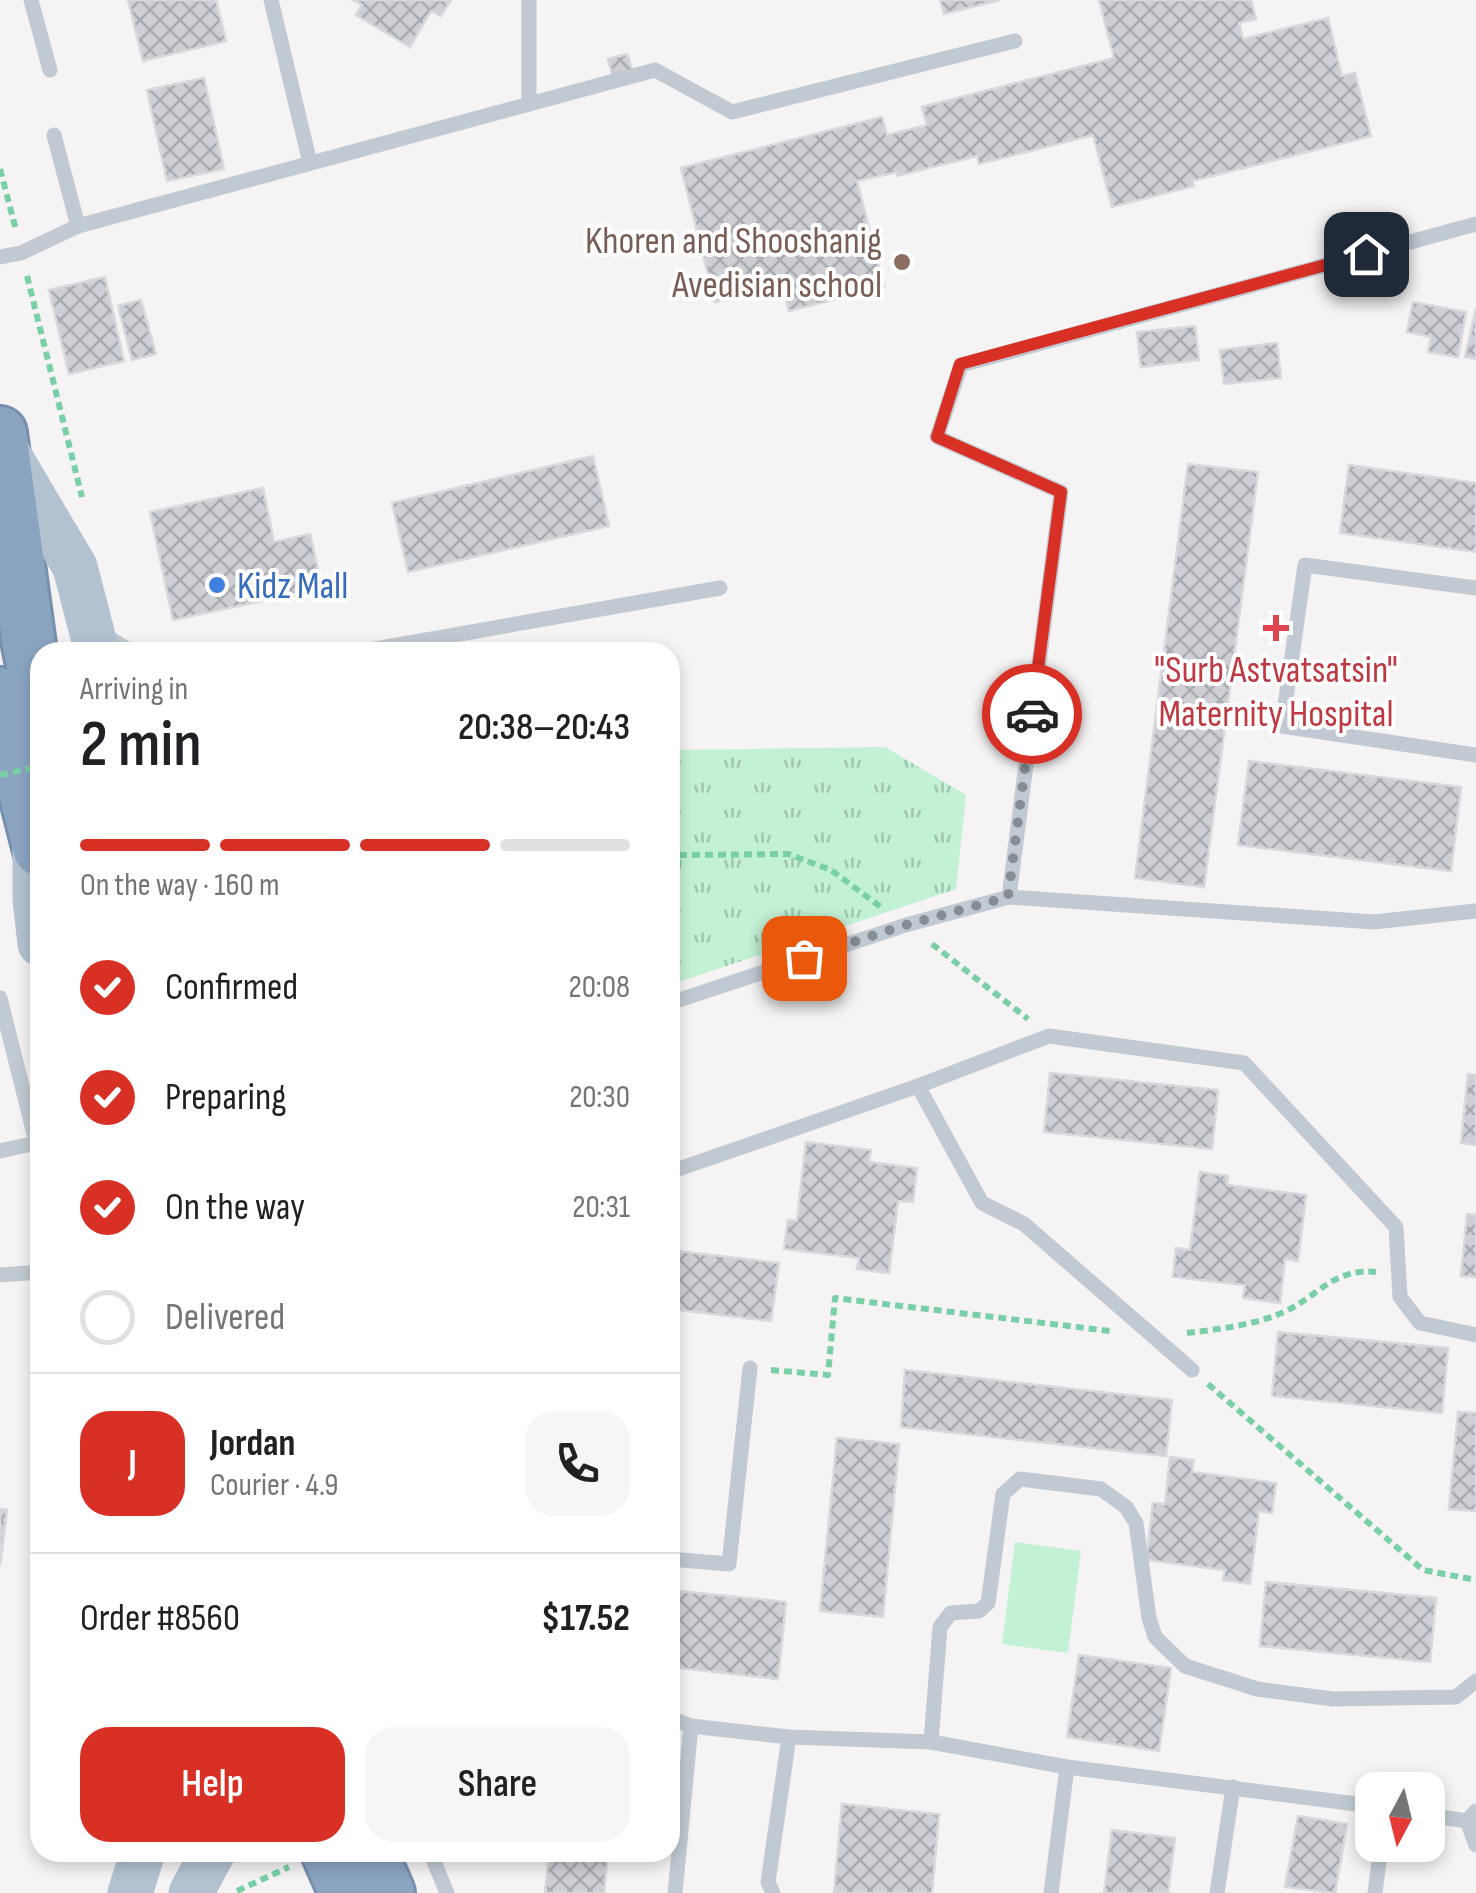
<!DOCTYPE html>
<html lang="en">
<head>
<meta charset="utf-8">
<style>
	body { margin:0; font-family:"Sofia Sans Condensed",sans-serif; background:#f6f6f6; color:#202124; height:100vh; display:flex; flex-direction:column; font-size:38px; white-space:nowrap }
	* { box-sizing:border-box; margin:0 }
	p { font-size:32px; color:#757577 }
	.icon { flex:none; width:55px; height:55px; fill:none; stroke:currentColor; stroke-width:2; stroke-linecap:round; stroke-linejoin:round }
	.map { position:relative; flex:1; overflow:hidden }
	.panel { position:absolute; left:30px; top:642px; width:650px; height:1220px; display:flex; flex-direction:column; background:#fff; border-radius:30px; box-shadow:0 5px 15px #0003 }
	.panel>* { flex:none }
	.needle { width:65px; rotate:187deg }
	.controls { position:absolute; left:1355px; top:1772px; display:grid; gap:20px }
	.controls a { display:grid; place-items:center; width:90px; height:90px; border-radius:20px; background:#fff; box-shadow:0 5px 15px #0003; font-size:50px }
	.pin { position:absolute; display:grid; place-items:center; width:85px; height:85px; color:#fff; margin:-42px; border-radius:20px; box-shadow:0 5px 15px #0006 }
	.courier { position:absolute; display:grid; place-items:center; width:100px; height:100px; margin:-50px; border:8px solid #d93025; border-radius:50%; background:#fff; color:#222; box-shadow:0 2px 12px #0007 }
	.head em { font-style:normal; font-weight:600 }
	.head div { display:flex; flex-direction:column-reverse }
	.head { display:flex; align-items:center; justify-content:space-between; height:170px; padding:0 50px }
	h1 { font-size:65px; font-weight:600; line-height:75px }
	.bar { display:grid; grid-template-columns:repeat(4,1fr); gap:15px 10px; align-content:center; height:120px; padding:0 50px }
	.bar i { height:12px; border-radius:8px; background:#e0e0e0 }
	.bar .active { background:#d93025 }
	.bar p { grid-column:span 4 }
	.line { display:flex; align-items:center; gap:25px; padding:0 50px; border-top:2px solid #e0e0e0 }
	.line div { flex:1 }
	.round { display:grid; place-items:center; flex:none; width:105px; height:105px; border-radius:30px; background:#f6f6f6 }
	ol { padding:0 50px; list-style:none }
	li { display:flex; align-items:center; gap:30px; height:110px }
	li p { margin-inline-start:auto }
	li .icon { padding:10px; border-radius:50%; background:#d93025; color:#fff; stroke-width:4 }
	li:last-child { color:#757577 }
	li i { width:55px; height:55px; border:5px solid #e0e0e0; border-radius:50% }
	.primary-button { display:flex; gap:20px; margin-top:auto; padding:20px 50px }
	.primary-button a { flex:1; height:115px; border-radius:30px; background:#d93025; color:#fff; font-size:40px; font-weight:600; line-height:115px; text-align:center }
	.primary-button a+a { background:#f6f6f6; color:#202124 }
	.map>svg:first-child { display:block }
</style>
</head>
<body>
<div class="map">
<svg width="1476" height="1893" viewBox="0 0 1476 1893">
	<defs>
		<pattern id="park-tufts" width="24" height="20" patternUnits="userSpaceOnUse" patternTransform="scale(2.5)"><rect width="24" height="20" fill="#c3f1d5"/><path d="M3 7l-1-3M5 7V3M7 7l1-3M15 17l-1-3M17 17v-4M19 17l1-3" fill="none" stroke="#a0c6b0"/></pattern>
		<pattern id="building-cross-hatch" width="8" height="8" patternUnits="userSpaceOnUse" patternTransform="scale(2.5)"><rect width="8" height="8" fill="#cdcfd5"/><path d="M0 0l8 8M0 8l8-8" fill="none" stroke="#a8abb0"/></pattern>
	</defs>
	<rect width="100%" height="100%" fill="#f5f3f3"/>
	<polygon fill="#c3f1d5" points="1015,1542 1081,1551 1068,1653 1002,1644"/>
	<polygon fill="url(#park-tufts)" points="885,747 966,795 956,889 670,985 670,750"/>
	<g fill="url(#building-cross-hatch)" stroke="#d7d9de" stroke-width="2.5">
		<polygon points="128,0 216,0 226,41 143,61"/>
		<polygon points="353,0 451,0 441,16 431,11 410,47 356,15 362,5"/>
		<polygon points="940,0 1000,0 944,14"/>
		<polygon points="1099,0 1251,0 1256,19 1239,23 1243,39 1328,18 1342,76 1355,73 1371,136 1192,181 1194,186 1112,207 1093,135 979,164 977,156 897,176 897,172 857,181 884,287 789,311 782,285 715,302 681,168 882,117 887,135 927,125 922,107 1114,58"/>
		<polygon points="627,54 633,72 613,78 608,59"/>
		<polygon points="204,78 224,169 167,181 147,90"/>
		<polygon points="105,277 124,361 69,374 49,290"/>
		<polygon points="141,300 156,354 132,360 118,306"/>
		<polygon points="1413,302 1466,312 1458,357 1428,352 1431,337 1407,332"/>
		<polygon points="1476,309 1476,359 1465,357"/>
		<polygon points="1195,326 1199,360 1141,367 1137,332"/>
		<polygon points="1277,343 1281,378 1224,384 1220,350"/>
		<polygon points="593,456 609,526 408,572 392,503"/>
		<polygon points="1188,464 1258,472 1204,887 1135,878"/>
		<polygon points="1349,465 1476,483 1476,552 1340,533"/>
		<polygon points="263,488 274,542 310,534 322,588 173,620 150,512"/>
		<polygon points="1249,761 1461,787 1451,871 1238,845"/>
		<polygon points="1050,1073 1218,1090 1212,1149 1044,1132"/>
		<polygon points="1468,1074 1476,1075 1476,1145 1461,1143"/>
		<polygon points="806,1142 871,1150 869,1162 917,1168 913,1202 898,1201 889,1273 857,1269 859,1258 784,1249 788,1220 797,1221"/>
		<polygon points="1200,1172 1228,1176 1227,1185 1306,1195 1298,1261 1285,1259 1280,1303 1243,1298 1245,1285 1173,1277 1176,1248 1190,1250"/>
		<polygon points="1467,1214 1476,1215 1476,1277 1461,1276"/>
		<polygon points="670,1250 779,1263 771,1321 670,1309"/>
		<polygon points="1278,1332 1448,1348 1442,1413 1272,1396"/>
		<polygon points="905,1370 1172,1400 1166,1456 901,1427"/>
		<polygon points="1458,1412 1476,1413 1476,1511 1449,1509"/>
		<polygon points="837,1438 899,1444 883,1617 820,1611"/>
		<polygon points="1170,1457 1194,1460 1192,1472 1276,1483 1272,1513 1259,1511 1250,1584 1223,1580 1225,1570 1146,1560 1153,1503 1165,1504"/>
		<polygon points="0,1509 7,1510 0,1566"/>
		<polygon points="1266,1582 1436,1598 1430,1662 1260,1646"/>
		<polygon points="670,1590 786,1602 778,1679 670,1667"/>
		<polygon points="1079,1655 1171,1668 1159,1751 1067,1737"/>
		<polygon points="842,1804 939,1814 932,1893 834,1893"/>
		<polygon points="1298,1816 1347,1824 1335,1893 1285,1887"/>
		<polygon points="1112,1830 1175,1838 1168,1893 1104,1893"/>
		<polygon points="549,1852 608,1852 604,1893 545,1893"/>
	</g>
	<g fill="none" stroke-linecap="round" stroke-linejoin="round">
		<g stroke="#7690ad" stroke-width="58">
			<g id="highway">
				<polyline points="0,433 29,645 40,698"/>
				<polyline points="0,694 40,850"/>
				<polyline points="328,1852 346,1893"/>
				<polyline points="370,1852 388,1893"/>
			</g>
		</g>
		<g stroke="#7ad0a6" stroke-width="6" stroke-dasharray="8 5" stroke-linecap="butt">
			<polyline points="0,169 16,230"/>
			<polyline points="27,276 82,497"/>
			<path d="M670,836c11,16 12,33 0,48"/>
			<polyline points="679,855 788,854 831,870 881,907"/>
			<polyline points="932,944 1028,1019"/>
			<path d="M1187,1333c33,-4 69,-8 99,-22 33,-16 48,-43 90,-39"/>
			<polyline points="771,1370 828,1375 835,1298 1110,1331"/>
			<polyline points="1208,1384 1423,1570 1476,1580"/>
			<polyline points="237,1891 289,1867"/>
		</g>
		<g stroke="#c1cad2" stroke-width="15">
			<polyline points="31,0 50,70"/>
			<polyline points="271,0 310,163"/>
			<polyline points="529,104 529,0"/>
			<polyline points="54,135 78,226"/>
			<polyline points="0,257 21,253 78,226 655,70 732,112 1015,41"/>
			<polyline points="1476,588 1305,565 1282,726 1476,755"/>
			<polyline points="103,634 132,652"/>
			<polyline points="358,652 720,588"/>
			<polyline points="1009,897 1061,492 937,437 961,365 1476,224"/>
			<polyline points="0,998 40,1158"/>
			<polyline points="670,1003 906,925 1009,897 1374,922 1476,911"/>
			<polyline points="918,1086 982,1203 1024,1224 1192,1370"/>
			<polyline points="0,1151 36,1143"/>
			<polyline points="670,1172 918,1086 1049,1036 1244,1063 1396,1227 1400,1297 1420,1323 1476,1335"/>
			<polyline points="0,1275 40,1272"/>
			<polyline points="670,1559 729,1564 750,1368"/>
			<polyline points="670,1718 691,1726 789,1737 931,1742 1067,1767 1372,1806"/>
			<polyline points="931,1742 940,1627 951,1613 979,1611 988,1603 1003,1494 1020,1479 1101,1489 1126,1507 1136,1523 1149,1618 1155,1637 1185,1666 1257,1689 1333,1699 1456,1697 1476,1681"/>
			<polyline points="1428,1815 1467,1821 1476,1811"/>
			<polyline points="1467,1821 1476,1845"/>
			<polyline points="430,1852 447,1893"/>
			<polyline points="675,1893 691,1726"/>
			<polyline points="773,1893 768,1882 789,1737"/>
			<polyline points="1051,1893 1067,1767"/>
			<polyline points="1217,1893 1233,1787"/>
			<polyline points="1375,1893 1381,1845"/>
		</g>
		<g stroke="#b3c2d1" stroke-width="45">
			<polyline points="4,447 75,567 97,652"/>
			<polyline points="35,833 35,899 40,944"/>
			<polyline points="130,1893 143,1852"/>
			<polyline points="191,1893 213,1852"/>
		</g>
		<use href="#highway" stroke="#8ba5c1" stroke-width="52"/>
		<polyline stroke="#7ad0a6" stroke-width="6" stroke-dasharray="8 5" stroke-linecap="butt" points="0,775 40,766"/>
	</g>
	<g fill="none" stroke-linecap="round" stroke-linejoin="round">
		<polyline stroke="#868d94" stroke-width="10" stroke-dasharray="0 18" points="804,958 906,925 1008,897 1032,714"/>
		<polyline stroke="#d93025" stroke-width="12" points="1032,714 1061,492 937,437 960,364 1366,254"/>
	</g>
	<circle fill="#8d6e63" stroke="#fff" stroke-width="4" cx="902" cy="262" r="10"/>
	<circle fill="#3f7fe0" stroke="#fff" stroke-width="4" cx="217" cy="585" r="10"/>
	<path fill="#e0444e" stroke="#fff" stroke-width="4" d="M1271 613h10v10h10v10h-10v10h-10v-10h-10v-10h10z"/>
	<g text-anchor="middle" stroke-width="8" stroke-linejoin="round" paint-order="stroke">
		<g font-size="38" fill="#785e54" stroke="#fff" text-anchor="end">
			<text x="882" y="253">Khoren and Shooshanig<tspan x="882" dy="44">Avedisian school</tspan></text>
		</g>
		<g font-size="38" fill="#366cbe" stroke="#fff" text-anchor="start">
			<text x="237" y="598">Kidz Mall</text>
		</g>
		<g font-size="38" fill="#be3a42" stroke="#fff">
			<text x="1276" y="682">"Surb Astvatsatsin"<tspan x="1276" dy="44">Maternity Hospital</tspan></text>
		</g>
	</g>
</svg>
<div class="controls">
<a><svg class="needle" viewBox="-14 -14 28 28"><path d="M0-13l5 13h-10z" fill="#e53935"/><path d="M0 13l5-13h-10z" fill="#757577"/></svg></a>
</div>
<div class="pin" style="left:804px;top:958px;background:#ea580c"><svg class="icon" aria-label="bag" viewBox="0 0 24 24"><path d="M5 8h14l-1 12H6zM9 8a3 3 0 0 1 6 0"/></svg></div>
<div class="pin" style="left:1366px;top:254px;background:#1f2937"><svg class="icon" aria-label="home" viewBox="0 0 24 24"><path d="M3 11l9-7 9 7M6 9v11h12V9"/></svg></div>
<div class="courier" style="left:1032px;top:714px"><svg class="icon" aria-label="car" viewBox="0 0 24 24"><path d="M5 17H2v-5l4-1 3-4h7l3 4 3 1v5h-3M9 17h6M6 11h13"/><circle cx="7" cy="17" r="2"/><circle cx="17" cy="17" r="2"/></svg></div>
<section class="panel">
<div class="head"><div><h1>2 min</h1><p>Arriving in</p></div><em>20:38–20:43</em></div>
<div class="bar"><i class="active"></i><i class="active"></i><i class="active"></i><i></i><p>On the way · 160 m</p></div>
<ol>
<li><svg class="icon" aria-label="check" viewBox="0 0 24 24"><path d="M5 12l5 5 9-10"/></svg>Confirmed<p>20:08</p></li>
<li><svg class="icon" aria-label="check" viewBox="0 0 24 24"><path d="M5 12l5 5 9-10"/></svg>Preparing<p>20:30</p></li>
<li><svg class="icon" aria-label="check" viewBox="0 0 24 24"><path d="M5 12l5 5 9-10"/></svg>On the way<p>20:31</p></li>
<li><i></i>Delivered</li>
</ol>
<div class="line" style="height:180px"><b class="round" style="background:#d93025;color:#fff">J</b><div><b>Jordan</b><p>Courier · 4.9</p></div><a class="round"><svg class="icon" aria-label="phone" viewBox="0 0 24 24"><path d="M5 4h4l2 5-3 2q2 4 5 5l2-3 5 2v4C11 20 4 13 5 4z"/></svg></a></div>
<div class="line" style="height:130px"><div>Order #8560</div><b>$17.52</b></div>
<div class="primary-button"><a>Help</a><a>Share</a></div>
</section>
</div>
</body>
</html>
